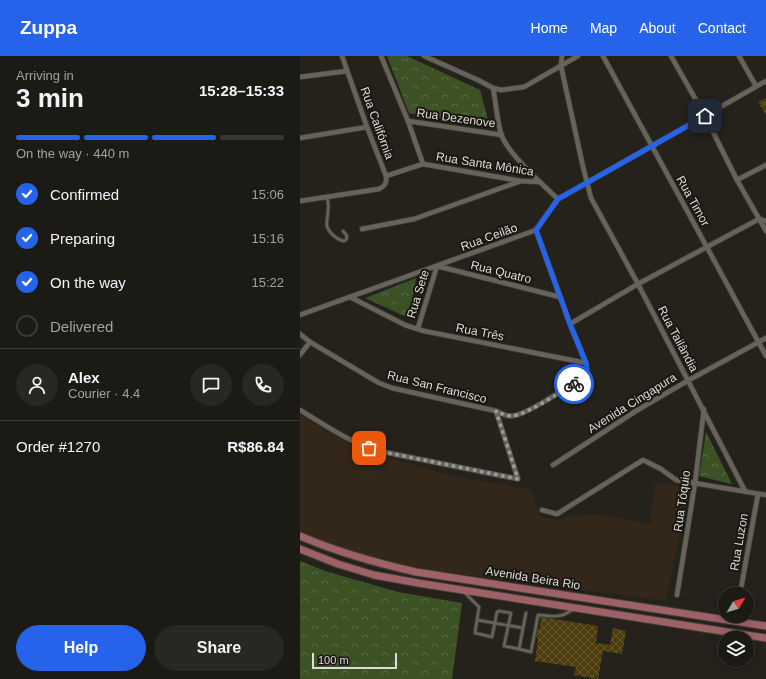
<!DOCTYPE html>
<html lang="en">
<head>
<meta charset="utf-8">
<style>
	body { margin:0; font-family:Helvetica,sans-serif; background:#282722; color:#f1f3f6; height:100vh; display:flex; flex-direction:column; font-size:15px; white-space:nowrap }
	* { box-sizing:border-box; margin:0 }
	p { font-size:13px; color:#a0a1a0 }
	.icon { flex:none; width:22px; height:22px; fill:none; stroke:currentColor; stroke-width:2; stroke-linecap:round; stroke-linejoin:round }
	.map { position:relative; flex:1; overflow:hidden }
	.panel { display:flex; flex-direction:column; background:#1b1a14; width:300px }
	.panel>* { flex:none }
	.needle { width:26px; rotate:52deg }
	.buttons { position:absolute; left:418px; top:531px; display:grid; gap:8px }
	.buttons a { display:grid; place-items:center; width:36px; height:36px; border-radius:50%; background:#1b1a14; box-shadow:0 2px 10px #0003,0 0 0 1px #393834; font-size:20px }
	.scale { position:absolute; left:12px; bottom:10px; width:85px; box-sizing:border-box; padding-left:4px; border:2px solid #dedcd7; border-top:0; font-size:11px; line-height:14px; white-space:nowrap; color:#dedcd7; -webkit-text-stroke:3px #1b1812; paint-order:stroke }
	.pin { position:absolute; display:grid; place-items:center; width:34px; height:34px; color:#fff; margin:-17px; border-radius:8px; box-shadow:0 2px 6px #0006 }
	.courier { position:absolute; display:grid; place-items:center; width:40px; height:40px; margin:-20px; border:3px solid #2563eb; border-radius:50%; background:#fff; color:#222; box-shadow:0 1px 5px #0007 }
	.overview em { font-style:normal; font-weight:800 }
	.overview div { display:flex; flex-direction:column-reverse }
	.overview { display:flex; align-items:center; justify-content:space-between; height:68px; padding:0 16px }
	h1 { font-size:26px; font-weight:800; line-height:30px }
	.bar { display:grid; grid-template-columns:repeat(4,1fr); gap:6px 4px; align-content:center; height:48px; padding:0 16px }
	.bar i { height:5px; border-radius:3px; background:#393834 }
	.bar .on { background:#2563eb }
	.bar p { grid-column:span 4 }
	.line { display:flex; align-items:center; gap:10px; padding:0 16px; border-top:1px solid #393834 }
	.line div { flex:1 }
	.round { display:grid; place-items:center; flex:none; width:42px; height:42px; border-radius:21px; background:#282722 }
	ol { padding:0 16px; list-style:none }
	li { display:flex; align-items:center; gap:12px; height:44px }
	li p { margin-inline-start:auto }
	li .icon { padding:4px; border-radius:50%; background:#2563eb; color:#fff; stroke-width:4 }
	li:last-child { color:#a0a1a0 }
	li i { width:22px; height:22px; border:2px solid #393834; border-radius:50% }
	.cta { display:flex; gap:8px; margin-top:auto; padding:8px 16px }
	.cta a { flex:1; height:46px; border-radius:24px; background:#2563eb; color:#fff; font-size:16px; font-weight:800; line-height:46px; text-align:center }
	.cta a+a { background:#282722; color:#f1f3f6 }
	header { display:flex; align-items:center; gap:24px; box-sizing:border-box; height:56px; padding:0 20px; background:#2563eb; color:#fff }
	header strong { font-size:19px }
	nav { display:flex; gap:22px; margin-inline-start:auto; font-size:14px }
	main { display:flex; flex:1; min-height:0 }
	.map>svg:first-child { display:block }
</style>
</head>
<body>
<header>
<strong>Zuppa</strong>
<nav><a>Home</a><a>Map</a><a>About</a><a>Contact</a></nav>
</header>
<main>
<section class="panel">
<div class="overview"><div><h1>3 min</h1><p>Arriving in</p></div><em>15:28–15:33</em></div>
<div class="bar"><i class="on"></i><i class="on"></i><i class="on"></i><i></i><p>On the way · 440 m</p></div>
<ol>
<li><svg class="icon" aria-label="check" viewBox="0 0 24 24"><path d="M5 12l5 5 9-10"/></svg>Confirmed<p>15:06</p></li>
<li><svg class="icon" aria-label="check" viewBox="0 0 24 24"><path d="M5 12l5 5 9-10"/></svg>Preparing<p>15:16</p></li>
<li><svg class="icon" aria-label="check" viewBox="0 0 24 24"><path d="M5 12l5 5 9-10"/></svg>On the way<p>15:22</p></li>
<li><i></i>Delivered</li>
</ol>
<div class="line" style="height:72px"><a class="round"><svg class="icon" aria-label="person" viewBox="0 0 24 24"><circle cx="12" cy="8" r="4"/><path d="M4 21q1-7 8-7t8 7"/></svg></a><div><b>Alex</b><p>Courier · 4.4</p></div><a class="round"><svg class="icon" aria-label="chat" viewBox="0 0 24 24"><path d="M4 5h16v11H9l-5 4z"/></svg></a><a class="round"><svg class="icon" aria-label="phone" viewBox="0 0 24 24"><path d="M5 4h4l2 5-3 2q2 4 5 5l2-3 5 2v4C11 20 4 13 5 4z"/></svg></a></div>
<div class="line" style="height:52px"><div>Order #1270</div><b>R$86.84</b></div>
<div class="cta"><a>Help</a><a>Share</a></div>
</section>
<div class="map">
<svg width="466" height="623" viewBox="0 0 466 623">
	<defs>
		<pattern id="forest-crowns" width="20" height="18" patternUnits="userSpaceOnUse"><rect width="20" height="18" fill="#3c5225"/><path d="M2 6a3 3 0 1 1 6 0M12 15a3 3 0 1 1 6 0" fill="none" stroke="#586a44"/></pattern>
		<pattern id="building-cross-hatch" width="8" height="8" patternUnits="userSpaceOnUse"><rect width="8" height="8" fill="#4d3d0d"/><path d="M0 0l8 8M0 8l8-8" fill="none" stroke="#665830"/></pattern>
	</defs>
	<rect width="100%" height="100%" fill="#24221b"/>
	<polygon fill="#322718" points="0,358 52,390 76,398 149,419 230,433 241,461 258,464 266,461 281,459 304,459 350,468 355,427 390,431 366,545 121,513 52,496 0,476"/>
	<g fill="url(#forest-crowns)">
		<polygon points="87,0 107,0 180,34 190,71 109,57"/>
		<polygon points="116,222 109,262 65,242"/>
		<polygon points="406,376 432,428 399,420"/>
		<polygon points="0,505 25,515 98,536 162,547 152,623 0,623"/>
	</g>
	<g fill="url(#building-cross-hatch)">
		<polygon points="466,42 466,59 458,46"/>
		<polygon points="241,561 298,570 296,587 310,589 313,572 326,575 322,598 303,595 298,623 274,619 276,611 235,605 238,584 236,579 236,576 240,571"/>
	</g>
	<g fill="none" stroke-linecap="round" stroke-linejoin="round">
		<g stroke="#403d38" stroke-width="4.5">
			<g id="service">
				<path d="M27,141c1,5 2,9 1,13 0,11 -5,16 5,25 3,3 6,5 11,6l2,-1 1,-4 -4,-5"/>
				<polyline points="164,536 179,551 175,577 192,581 197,556 199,555 211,557 204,590 219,593"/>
				<path d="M226,557l-7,36 12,3 7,-37c14,1 23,4 35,-6"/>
				<polyline points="177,564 223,572"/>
			</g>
		</g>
		<g stroke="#403d38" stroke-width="6">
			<g id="minor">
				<polyline points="81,0 108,65 123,108 221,125 240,126"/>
				<polyline points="124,0 178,24 193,32 201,34 224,31 278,0"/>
				<polyline points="262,0 261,10 283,111 291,142 338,228 445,435"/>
				<polyline points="303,0 466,300"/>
				<polyline points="371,0 405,60 437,124 466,175"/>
				<polyline points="439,0 456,30"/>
				<polyline points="0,21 47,15"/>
				<path d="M193,32c3,15 4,32 8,46 7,20 41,50 57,65"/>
				<polyline points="108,65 202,79"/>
				<polyline points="0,82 67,71"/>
				<polyline points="86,120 123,108"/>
				<polyline points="437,124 466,109"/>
				<path d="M0,145l79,-12c6,-3 8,-6 7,-13l-19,-49 -25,-71"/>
				<polyline points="62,173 114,163 221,125"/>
				<polyline points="236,174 270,268 286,307"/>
				<polyline points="0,259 236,174 258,143 352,90 466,25"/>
				<polyline points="270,268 338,228 459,163 466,165"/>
				<polyline points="118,272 137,210 260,241"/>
				<path d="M0,278l10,8 69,41 13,5 104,23c4,2 10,5 15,5 13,1 60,-31 72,-39l4,-6 -1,-8 -162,-32 -19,-6 -55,-28"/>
				<polyline points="0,299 10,286"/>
				<path d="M0,354c25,15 50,33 79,41l139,28 -22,-68"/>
				<polyline points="253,409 336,355 389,324 466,282"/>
				<polyline points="242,454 257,458 343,404 361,413 376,424 466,439"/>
				<polyline points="440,538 458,438"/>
				<polyline points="377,539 395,427 404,353"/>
			</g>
		</g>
		<g stroke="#403d38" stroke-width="9">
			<g id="primary">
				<path d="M0,480c37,16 76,27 116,36l350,54"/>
				<polyline points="0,493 38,508 74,519 118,527 466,582"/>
			</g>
		</g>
		<use href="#service" stroke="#66635b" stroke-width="2.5"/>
		<use href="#minor" stroke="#66635b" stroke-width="4.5"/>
		<use href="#primary" stroke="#9d6166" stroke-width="7"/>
	</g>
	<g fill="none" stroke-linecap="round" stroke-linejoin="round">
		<path stroke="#9d9b95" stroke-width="4" stroke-dasharray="0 7.2" d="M69,392l10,3 139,28 -22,-68c4,2 10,5 15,5 12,1 51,-25 63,-32"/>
		<polyline stroke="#2563eb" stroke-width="5" points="274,328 283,321 287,314 286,307 270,268 236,174 258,143 352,90 405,60"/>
	</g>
	<g text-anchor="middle" stroke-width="4" stroke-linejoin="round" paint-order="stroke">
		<g font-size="12" fill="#dedcd7" stroke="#1b1812">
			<text transform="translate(156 62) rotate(8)" y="4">Rua Dezenove</text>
			<text transform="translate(77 67) rotate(70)" y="4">Rua Califórnia</text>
			<text transform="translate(185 108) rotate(9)" y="4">Rua Santa Mônica</text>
			<text transform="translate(393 145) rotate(61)" y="4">Rua Timor</text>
			<text transform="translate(189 181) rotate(-20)" y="4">Rua Ceilão</text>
			<text transform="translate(201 216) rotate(14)" y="4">Rua Quatro</text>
			<text transform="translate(118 238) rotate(-73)" y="4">Rua Sete</text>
			<text transform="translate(180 276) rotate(11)" y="4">Rua Três</text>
			<text transform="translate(378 283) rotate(62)" y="4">Rua Tailândia</text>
			<text transform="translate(137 331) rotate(14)" y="4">Rua San Francisco</text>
			<text transform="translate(332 347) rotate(-32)" y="4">Avenida Cingapura</text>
			<text transform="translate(382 445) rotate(-82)" y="4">Rua Tóquio</text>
			<text transform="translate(439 486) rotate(-80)" y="4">Rua Luzon</text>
			<text transform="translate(233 522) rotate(9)" y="4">Avenida Beira Rio</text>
		</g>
	</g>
</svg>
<div class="buttons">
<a><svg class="needle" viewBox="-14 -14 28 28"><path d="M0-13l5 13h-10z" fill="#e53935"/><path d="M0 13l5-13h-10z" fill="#a0a1a0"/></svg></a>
<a><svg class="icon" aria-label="layers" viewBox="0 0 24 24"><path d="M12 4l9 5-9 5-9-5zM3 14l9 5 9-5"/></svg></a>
</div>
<div class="scale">100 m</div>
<div class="pin" style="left:69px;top:392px;background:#ea580c"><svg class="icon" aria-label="bag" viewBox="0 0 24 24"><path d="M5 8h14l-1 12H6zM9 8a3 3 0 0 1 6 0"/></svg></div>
<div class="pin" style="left:405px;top:60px;background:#1f2937"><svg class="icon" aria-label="home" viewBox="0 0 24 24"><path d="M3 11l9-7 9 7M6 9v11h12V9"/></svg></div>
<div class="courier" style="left:274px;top:328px"><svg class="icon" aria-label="bike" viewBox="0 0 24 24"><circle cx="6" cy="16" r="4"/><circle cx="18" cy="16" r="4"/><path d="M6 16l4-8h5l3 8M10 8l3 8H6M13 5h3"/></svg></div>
</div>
</main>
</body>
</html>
